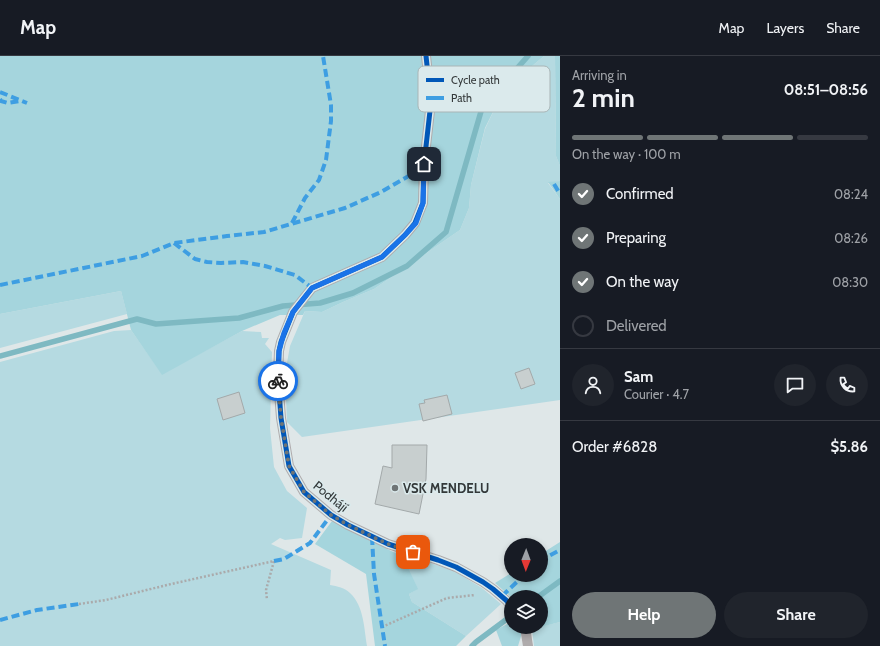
<!DOCTYPE html>
<html lang="en">
<head>
<meta charset="utf-8">
<style>
	body { margin:0; font-family:Cabin,sans-serif; background:#20242c; color:#f1f3f6; height:100vh; display:flex; flex-direction:column; font-size:15px; white-space:nowrap }
	* { box-sizing:border-box; margin:0 }
	p { font-size:13px; color:#9ea1a6 }
	.icon { flex:none; width:22px; height:22px; fill:none; stroke:currentColor; stroke-width:2; stroke-linecap:round; stroke-linejoin:round }
	.map { position:relative; flex:1; overflow:hidden }
	.side { display:flex; flex-direction:column; background:#171b24; width:320px }
	.side>* { flex:none }
	.needle { width:26px; rotate:181deg }
	.tools { position:absolute; left:504px; top:482px; display:grid; gap:8px }
	.tools a { display:grid; place-items:center; width:44px; height:44px; border-radius:50%; background:#171b24; box-shadow:0 2px 6px #0003; font-size:20px }
	.pin { position:absolute; display:grid; place-items:center; width:34px; height:34px; color:#fff; margin:-17px; border-radius:8px; box-shadow:0 2px 6px #0006 }
	.courier { position:absolute; display:grid; place-items:center; width:40px; height:40px; margin:-20px; border:3px solid #1a73e8; border-radius:50%; background:#fff; color:#222; box-shadow:0 1px 5px #0007 }
	.overview em { font-style:normal; font-weight:700 }
	.overview div { display:flex; flex-direction:column-reverse }
	.overview { display:flex; align-items:center; justify-content:space-between; height:68px; padding:0 12px }
	h1 { font-size:26px; font-weight:700; line-height:30px }
	.bar { display:grid; grid-template-columns:repeat(4,1fr); gap:6px 4px; align-content:center; height:48px; padding:0 12px }
	.bar i { height:5px; border-radius:3px; background:#363941 }
	.bar .current { background:#6f7576 }
	.bar p { grid-column:span 4 }
	.line { display:flex; align-items:center; gap:10px; padding:0 12px; border-top:1px solid #363941 }
	.line div { flex:1 }
	.round { display:grid; place-items:center; flex:none; width:42px; height:42px; border-radius:21px; background:#20242c }
	ol { padding:0 12px; list-style:none }
	li { display:flex; align-items:center; gap:12px; height:44px }
	li p { margin-inline-start:auto }
	li .icon { padding:4px; border-radius:50%; background:#6f7576; color:#fff; stroke-width:4 }
	li:last-child { color:#9ea1a6 }
	li i { width:22px; height:22px; border:2px solid #363941; border-radius:50% }
	.cta { display:flex; gap:8px; margin-top:auto; padding:8px 12px }
	.cta a { flex:1; height:46px; border-radius:24px; background:#6f7576; color:#fff; font-size:16px; font-weight:700; line-height:46px; text-align:center }
	.cta a+a { background:#20242c; color:#f1f3f6 }
	header { display:flex; align-items:center; gap:24px; box-sizing:border-box; height:56px; padding:0 20px; background:#171b24; border-bottom:1px solid #363941 }
	header strong { font-size:19px }
	nav { display:flex; gap:22px; margin-inline-start:auto; font-size:14px }
	main { display:flex; flex:1; min-height:0 }
	.map>svg:first-child { display:block }
</style>
</head>
<body>
<header>
<strong>Map</strong>
<nav><a>Map</a><a>Layers</a><a>Share</a></nav>
</header>
<main>
<div class="map">
<svg width="560" height="590" viewBox="0 0 560 590">
	<rect width="100%" height="100%" fill="#dfe7e8"/>
	<g fill="#b5dae1">
		<polygon points="544,0 555,0 556,100 560,110 560,125 548,127 560,143 560,344 302,381 287,366 285,318 290,290 305,255 322,256 343,246 374,233 460,174 469,152 471,129 485,73 497,48 519,21"/>
		<polygon points="121,235 127,258 0,292 0,258"/>
		<path d="M131,274l31,44 80,-43 19,1 1,6h7l-4,6 7,8 -2,76 4,39 13,24 20,17 -5,30 -17,2 -5,-2 -9,6 60,26 -1,15c7,1 15,3 20,8 14,13 14,35 17,53h-367v-284l114,-31z"/>
		<polygon points="393,496 419,503 454,515 482,532 501,548 466,580 412,546 409,538 417,533"/>
		<polygon points="560,566 560,590 534,590 532,573"/>
	</g>
	<g fill="#a5d5dd">
		<polygon points="0,0 544,0 519,21 497,48 485,72 471,129 469,152 460,174 374,233 343,246 322,256 305,255 303,259 280,259 242,275 162,319 131,274 121,235 0,258"/>
		<polygon points="555,0 560,0 560,110 556,100"/>
		<polygon points="560,125 560,143 548,126"/>
		<polygon points="332,465 403,501 418,533 409,538 412,546 466,580 456,590 375,590 366,518 315,488"/>
		<polygon points="560,486 560,566 541,571 541,541 511,541 495,527 511,517 511,519 541,519 541,498"/>
		<polygon points="511,566 511,571 518,571 522,577 518,590 502,590 496,574"/>
	</g>
	<g fill="none" stroke-linecap="round" stroke-linejoin="round">
		<g stroke="#7eb9c2" stroke-width="5.5">
			<polyline points="0,300 137,263 156,268 239,262 283,250 320,247 353,237 407,210 446,176 482,52 528,0"/>
			<polyline points="538,541 560,525"/>
			<polyline points="472,590 476,586 511,560"/>
		</g>
	</g>
	<g fill="#c8cfcf" stroke="#a3a9aa">
		<polygon points="529,312 535,328 521,333 515,317"/>
		<polygon points="239,336 245,357 223,364 217,343"/>
		<polygon points="447,339 452,358 423,365 419,348 425,347 424,344"/>
		<polygon points="392,389 427,389 426,423 419,458 375,448 383,410 392,412"/>
	</g>
	<g fill="none" stroke-linecap="round" stroke-linejoin="round">
		<g stroke="#aaaaab" stroke-width="2.5" stroke-dasharray="2 2" stroke-linecap="butt">
			<polyline points="79,548 106,544 167,529 274,505 266,534 267,544"/>
			<polyline points="382,571 447,542 475,539"/>
		</g>
		<g stroke="#afabac" stroke-width="10">
			<polyline points="426,0 431,46 424,108 423,147 415,167 405,179 382,201 312,232 293,256 281,286 279,295 278,322 281,362 289,410 304,436 331,459 348,469 388,488 438,504 456,511 483,526 493,533 507,545 511,551"/>
			<polyline points="525,571 528,590"/>
		</g>
		<g stroke="#3e9ee2" stroke-width="4" stroke-dasharray="8 4" stroke-linecap="butt">
			<polyline points="0,36 27,47"/>
			<polyline points="0,43 1,45 8,47 20,45"/>
			<polyline points="554,128 560,138"/>
			<polyline points="292,167 305,142 319,124 326,104 331,65 331,49 323,0"/>
			<polyline points="174,187 195,203 207,206 221,207 243,206 265,210 295,219 312,232"/>
			<polyline points="0,229 142,200 174,187 227,180 264,176 345,152 381,136 407,121 424,108"/>
			<polyline points="372,481 374,518 385,590"/>
			<polyline points="274,505 284,503 310,487 331,459"/>
			<polyline points="541,507 549,500 560,494"/>
			<polyline points="502,540 519,524 525,519"/>
			<polyline points="0,564 37,554 79,548"/>
		</g>
		<g stroke="#dbeaec" stroke-width="8">
			<polyline id="cycleway" points="426,0 431,46 424,108 423,147 415,167 405,179 382,201 312,232 293,256 281,286 279,295 278,322 281,362 289,410 304,436 331,459 348,469 388,488 438,504 456,511 483,526 493,533 507,545 511,551"/>
		</g>
		<use href="#cycleway" stroke="#0057b8" stroke-width="5"/>
	</g>
	<g fill="none" stroke-linecap="round" stroke-linejoin="round">
		<polyline stroke="#6f7576" stroke-width="4" stroke-dasharray="0 7.2" points="278,325 281,362 289,410 304,436 331,459 348,469 388,488 413,496"/>
		<polyline stroke="#1a73e8" stroke-width="5" points="278,325 279,295 284,277 293,256 312,232 382,201 405,179 416,167 423,147 424,108"/>
	</g>
	<circle fill="#6f7576" stroke="#dbeaec" stroke-width="1.5" cx="395" cy="432" r="4"/>
	<g text-anchor="middle" stroke-width="3" stroke-linejoin="round" paint-order="stroke">
		<g font-size="13" font-weight="bold" fill="#333839" stroke="#dbeaec" text-anchor="start">
			<text x="403" y="437">VSK MENDELU</text>
		</g>
		<g font-size="13" fill="#333839" stroke="#dbeaec">
			<text transform="translate(331 440) rotate(39)" y="5">Podhájí</text>
		</g>
	</g>
	<rect x="418" y="10" width="132" height="46" rx="6" fill="#dbeaec" stroke="#a9b5b6" stroke-width="1"/>
	<rect x="426" y="22" width="18" height="4" fill="#0057b8"/>
	<rect x="426" y="40" width="18" height="4" fill="#3e9ee2"/>
	<g font-size="11" fill="#333839">
		<text x="451" y="28">Cycle path</text>
		<text x="451" y="46">Path</text>
	</g>
</svg>
<div class="tools">
<a><svg class="needle" viewBox="-14 -14 28 28"><path d="M0-13l5 13h-10z" fill="#e53935"/><path d="M0 13l5-13h-10z" fill="#9ea1a6"/></svg></a>
<a><svg class="icon" aria-label="layers" viewBox="0 0 24 24"><path d="M12 4l9 5-9 5-9-5zM3 14l9 5 9-5"/></svg></a>
</div>
<div class="pin" style="left:413px;top:496px;background:#ea580c"><svg class="icon" aria-label="bag" viewBox="0 0 24 24"><path d="M5 8h14l-1 12H6zM9 8a3 3 0 0 1 6 0"/></svg></div>
<div class="pin" style="left:424px;top:108px;background:#1f2937"><svg class="icon" aria-label="home" viewBox="0 0 24 24"><path d="M3 11l9-7 9 7M6 9v11h12V9"/></svg></div>
<div class="courier" style="left:278px;top:325px"><svg class="icon" aria-label="bike" viewBox="0 0 24 24"><circle cx="6" cy="16" r="4"/><circle cx="18" cy="16" r="4"/><path d="M6 16l4-8h5l3 8M10 8l3 8H6M13 5h3"/></svg></div>
</div>
<section class="side">
<div class="overview"><div><h1>2 min</h1><p>Arriving in</p></div><em>08:51–08:56</em></div>
<div class="bar"><i class="current"></i><i class="current"></i><i class="current"></i><i></i><p>On the way · 100 m</p></div>
<ol>
<li><svg class="icon" aria-label="check" viewBox="0 0 24 24"><path d="M5 12l5 5 9-10"/></svg>Confirmed<p>08:24</p></li>
<li><svg class="icon" aria-label="check" viewBox="0 0 24 24"><path d="M5 12l5 5 9-10"/></svg>Preparing<p>08:26</p></li>
<li><svg class="icon" aria-label="check" viewBox="0 0 24 24"><path d="M5 12l5 5 9-10"/></svg>On the way<p>08:30</p></li>
<li><i></i>Delivered</li>
</ol>
<div class="line" style="height:72px"><a class="round"><svg class="icon" aria-label="person" viewBox="0 0 24 24"><circle cx="12" cy="8" r="4"/><path d="M4 21q1-7 8-7t8 7"/></svg></a><div><b>Sam</b><p>Courier · 4.7</p></div><a class="round"><svg class="icon" aria-label="chat" viewBox="0 0 24 24"><path d="M4 5h16v11H9l-5 4z"/></svg></a><a class="round"><svg class="icon" aria-label="phone" viewBox="0 0 24 24"><path d="M5 4h4l2 5-3 2q2 4 5 5l2-3 5 2v4C11 20 4 13 5 4z"/></svg></a></div>
<div class="line" style="height:52px"><div>Order #6828</div><b>$5.86</b></div>
<div class="cta"><a>Help</a><a>Share</a></div>
</section>
</main>
</body>
</html>
